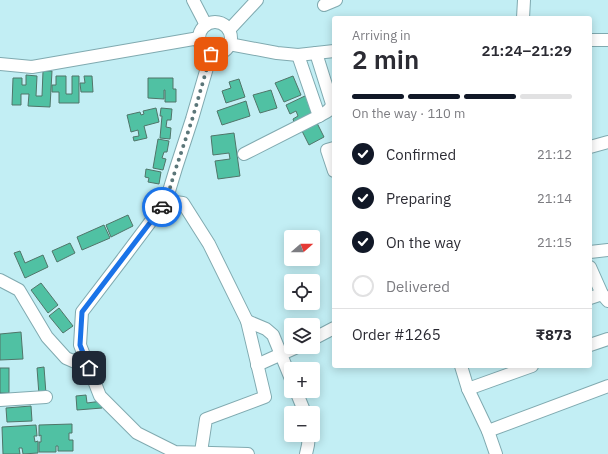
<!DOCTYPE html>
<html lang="en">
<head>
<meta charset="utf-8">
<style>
	body { margin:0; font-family:"IBM Plex Sans",sans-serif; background:#f7f7f7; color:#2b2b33; height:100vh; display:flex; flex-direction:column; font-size:15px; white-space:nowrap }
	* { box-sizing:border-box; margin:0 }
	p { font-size:13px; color:#7c7c81 }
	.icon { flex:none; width:22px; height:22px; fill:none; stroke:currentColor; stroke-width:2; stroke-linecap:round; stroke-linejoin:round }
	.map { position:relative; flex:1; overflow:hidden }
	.panel { position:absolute; left:332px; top:16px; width:260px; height:352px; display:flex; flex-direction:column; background:#fff; border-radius:4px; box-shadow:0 2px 10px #0003 }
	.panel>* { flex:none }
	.needle { width:26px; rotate:70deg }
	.tools { position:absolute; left:284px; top:230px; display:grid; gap:8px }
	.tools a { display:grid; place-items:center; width:36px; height:36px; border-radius:4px; background:#fff; box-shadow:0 2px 10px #0003; font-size:20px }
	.pin { position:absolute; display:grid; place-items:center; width:34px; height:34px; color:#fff; margin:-17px; border-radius:8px; box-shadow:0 2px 6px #0006 }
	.courier { position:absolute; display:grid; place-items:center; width:40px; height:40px; margin:-20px; border:3px solid #1a73e8; border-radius:50%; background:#fff; color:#222; box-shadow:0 1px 5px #0007 }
	.overview em { font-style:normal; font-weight:600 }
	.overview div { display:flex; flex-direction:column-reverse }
	.overview { display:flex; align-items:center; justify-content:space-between; height:68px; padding:0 20px }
	h1 { font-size:26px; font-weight:600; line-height:30px }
	.bar { display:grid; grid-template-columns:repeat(4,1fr); gap:6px 4px; align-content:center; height:48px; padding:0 20px }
	.bar i { height:5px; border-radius:3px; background:#e1e1e2 }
	.bar .on { background:#111827 }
	.bar p { grid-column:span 4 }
	.line { display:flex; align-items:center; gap:10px; padding:0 20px; border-top:1px solid #e1e1e2 }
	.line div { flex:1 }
	ol { padding:0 20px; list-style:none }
	li { display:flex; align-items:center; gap:12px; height:44px }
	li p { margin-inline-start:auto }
	li .icon { padding:4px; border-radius:50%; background:#111827; color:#fff; stroke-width:4 }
	li:last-child { color:#7c7c81 }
	li i { width:22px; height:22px; border:2px solid #e1e1e2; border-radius:50% }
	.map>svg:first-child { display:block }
</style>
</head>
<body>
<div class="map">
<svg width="608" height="454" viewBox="0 0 608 454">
	<rect width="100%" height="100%" fill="#c2eef4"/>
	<g fill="#50c1a3" stroke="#507569">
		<polygon points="43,71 52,71 50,107 28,106 29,94 21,94 21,105 12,105 13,78 22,78 22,85 26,85 26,75 37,76 36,96 42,96"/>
		<polygon points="56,76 66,76 66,94 72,94 72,76 79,76 79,103 59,103 59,92 52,92 52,85 56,85"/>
		<polygon points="84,76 92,76 93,92 81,92 80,83 85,83"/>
		<polygon points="293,76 301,95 284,102 275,83"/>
		<polygon points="148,78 173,78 173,89 176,89 176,102 165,102 165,90 164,90 164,99 148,98"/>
		<polygon points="239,79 245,97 226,103 222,91 231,88 229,82"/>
		<polygon points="271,90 277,108 260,113 253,95"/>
		<polygon points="307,95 315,112 294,122 293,119 298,116 296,111 290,114 286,105"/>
		<polygon points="246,101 250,116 222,125 217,111"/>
		<polygon points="156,108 159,122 144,126 147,138 134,141 133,137 139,136 138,130 131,132 127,115 140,112 141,115 144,114 143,111"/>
		<polygon points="161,108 172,109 171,120 167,120 166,127 171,128 170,139 160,138 162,116 160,116"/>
		<polygon points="316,121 324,137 309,145 301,129"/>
		<polygon points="234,133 240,176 218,179 215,161 230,159 229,153 213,155 211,136"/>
		<polygon points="158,139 169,141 167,152 164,152 162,158 166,159 163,170 153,168"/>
		<polygon points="146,169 161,172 159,184 148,182 149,178 145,177"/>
		<polygon points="128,215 133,226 111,237 106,225"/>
		<polygon points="104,225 110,238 82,250 77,237"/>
		<polygon points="70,243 75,253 57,262 52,251"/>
		<polygon points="20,251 25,263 43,255 48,267 25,278 14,253"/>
		<polygon points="41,283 58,305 48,313 31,290"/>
		<polygon points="59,308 73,326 63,333 49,316"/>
		<polygon points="21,332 23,359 0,360 0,334"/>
		<polygon points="44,367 46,394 39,395 37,368"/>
		<rect x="0" y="368" width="9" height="25"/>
		<polygon points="86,395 87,403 102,401 102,408 77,410 76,396"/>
		<polygon points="31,406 32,421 7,422 6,408"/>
		<polygon points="72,424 72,433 69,433 69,440 73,440 73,451 58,451 58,446 56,446 56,452 39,452 39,442 41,442 41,435 39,436 39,425"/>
		<polygon points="36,425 37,436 34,436 35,442 38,441 38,453 23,454 22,448 19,448 20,454 3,454 2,427"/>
	</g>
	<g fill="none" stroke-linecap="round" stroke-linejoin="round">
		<g stroke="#80aab0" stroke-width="14">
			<g id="street">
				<polyline points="193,0 206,25"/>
				<polyline points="324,5 336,0"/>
				<polyline points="523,18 524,0"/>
				<circle cx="215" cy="38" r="16"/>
				<polyline points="229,30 257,0"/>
				<polyline points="590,40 608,40"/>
				<polyline points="229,44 277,53 298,55 334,51"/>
				<path d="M316,53l16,51c-1,7 -8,9 -13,12"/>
				<polyline points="211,54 192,119 176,168 166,201 121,261 82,312 80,345 100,396 137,433 175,452 248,454"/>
				<polyline points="0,64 32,67 199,38"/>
				<polyline points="590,147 608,142"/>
				<polyline points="334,148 327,150 334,171"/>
				<polyline points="244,154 319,116 298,55"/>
				<polyline points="166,201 183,203 209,244 247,321 265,397 206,419 201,452"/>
				<polyline points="590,252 608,250"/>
				<polyline points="590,267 602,294 608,301"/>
				<polyline points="0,280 19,290 47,337 66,358 89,368"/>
				<polyline points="590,298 602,294"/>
				<polyline points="247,321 266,329 273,335 291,379"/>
				<polyline points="313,339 334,328"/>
				<polyline points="590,345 608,339"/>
				<polyline points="257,365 297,347"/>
				<polyline points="461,366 468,389 488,431 496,454"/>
				<polyline points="468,389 532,366"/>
				<polyline points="296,391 305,413"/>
				<polyline points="0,400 46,397"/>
				<polyline points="488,431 608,386"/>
				<polyline points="306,454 308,445 309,435"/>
			</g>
		</g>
		<use href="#street" stroke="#fff" stroke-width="12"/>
	</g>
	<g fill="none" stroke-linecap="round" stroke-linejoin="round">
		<polyline stroke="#5b7679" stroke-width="4" stroke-dasharray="0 7.2" points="162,207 166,201 176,168 192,120 211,54"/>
		<polyline stroke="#1a73e8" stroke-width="5" points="89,368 80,345 82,312 162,207"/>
	</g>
</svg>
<div class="tools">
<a><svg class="needle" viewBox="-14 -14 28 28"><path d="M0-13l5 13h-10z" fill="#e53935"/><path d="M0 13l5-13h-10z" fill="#7c7c81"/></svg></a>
<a><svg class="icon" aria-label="locate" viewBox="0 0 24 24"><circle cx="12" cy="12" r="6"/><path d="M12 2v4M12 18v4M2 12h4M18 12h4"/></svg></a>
<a><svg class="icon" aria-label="layers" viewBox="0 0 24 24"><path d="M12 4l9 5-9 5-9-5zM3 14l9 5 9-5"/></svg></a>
<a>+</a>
<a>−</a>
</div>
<div class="pin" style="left:211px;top:54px;background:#ea580c"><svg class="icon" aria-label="bag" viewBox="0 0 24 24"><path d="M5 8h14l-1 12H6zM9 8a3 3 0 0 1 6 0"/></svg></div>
<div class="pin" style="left:89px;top:368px;background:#1f2937"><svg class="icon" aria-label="home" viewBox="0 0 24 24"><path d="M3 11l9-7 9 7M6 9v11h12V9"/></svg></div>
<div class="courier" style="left:162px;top:207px"><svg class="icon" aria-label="car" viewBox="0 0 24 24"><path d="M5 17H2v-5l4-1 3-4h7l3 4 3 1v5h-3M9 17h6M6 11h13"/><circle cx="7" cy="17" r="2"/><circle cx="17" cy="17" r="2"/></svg></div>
<section class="panel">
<div class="overview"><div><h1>2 min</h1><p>Arriving in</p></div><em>21:24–21:29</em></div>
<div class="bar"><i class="on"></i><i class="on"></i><i class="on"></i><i></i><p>On the way · 110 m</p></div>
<ol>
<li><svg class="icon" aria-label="check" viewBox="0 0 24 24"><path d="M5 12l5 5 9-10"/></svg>Confirmed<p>21:12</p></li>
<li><svg class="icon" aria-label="check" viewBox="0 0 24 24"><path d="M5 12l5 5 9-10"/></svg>Preparing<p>21:14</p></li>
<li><svg class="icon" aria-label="check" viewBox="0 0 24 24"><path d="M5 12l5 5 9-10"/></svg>On the way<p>21:15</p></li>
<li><i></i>Delivered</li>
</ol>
<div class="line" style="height:52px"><div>Order #1265</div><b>₹873</b></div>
</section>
</div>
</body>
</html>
